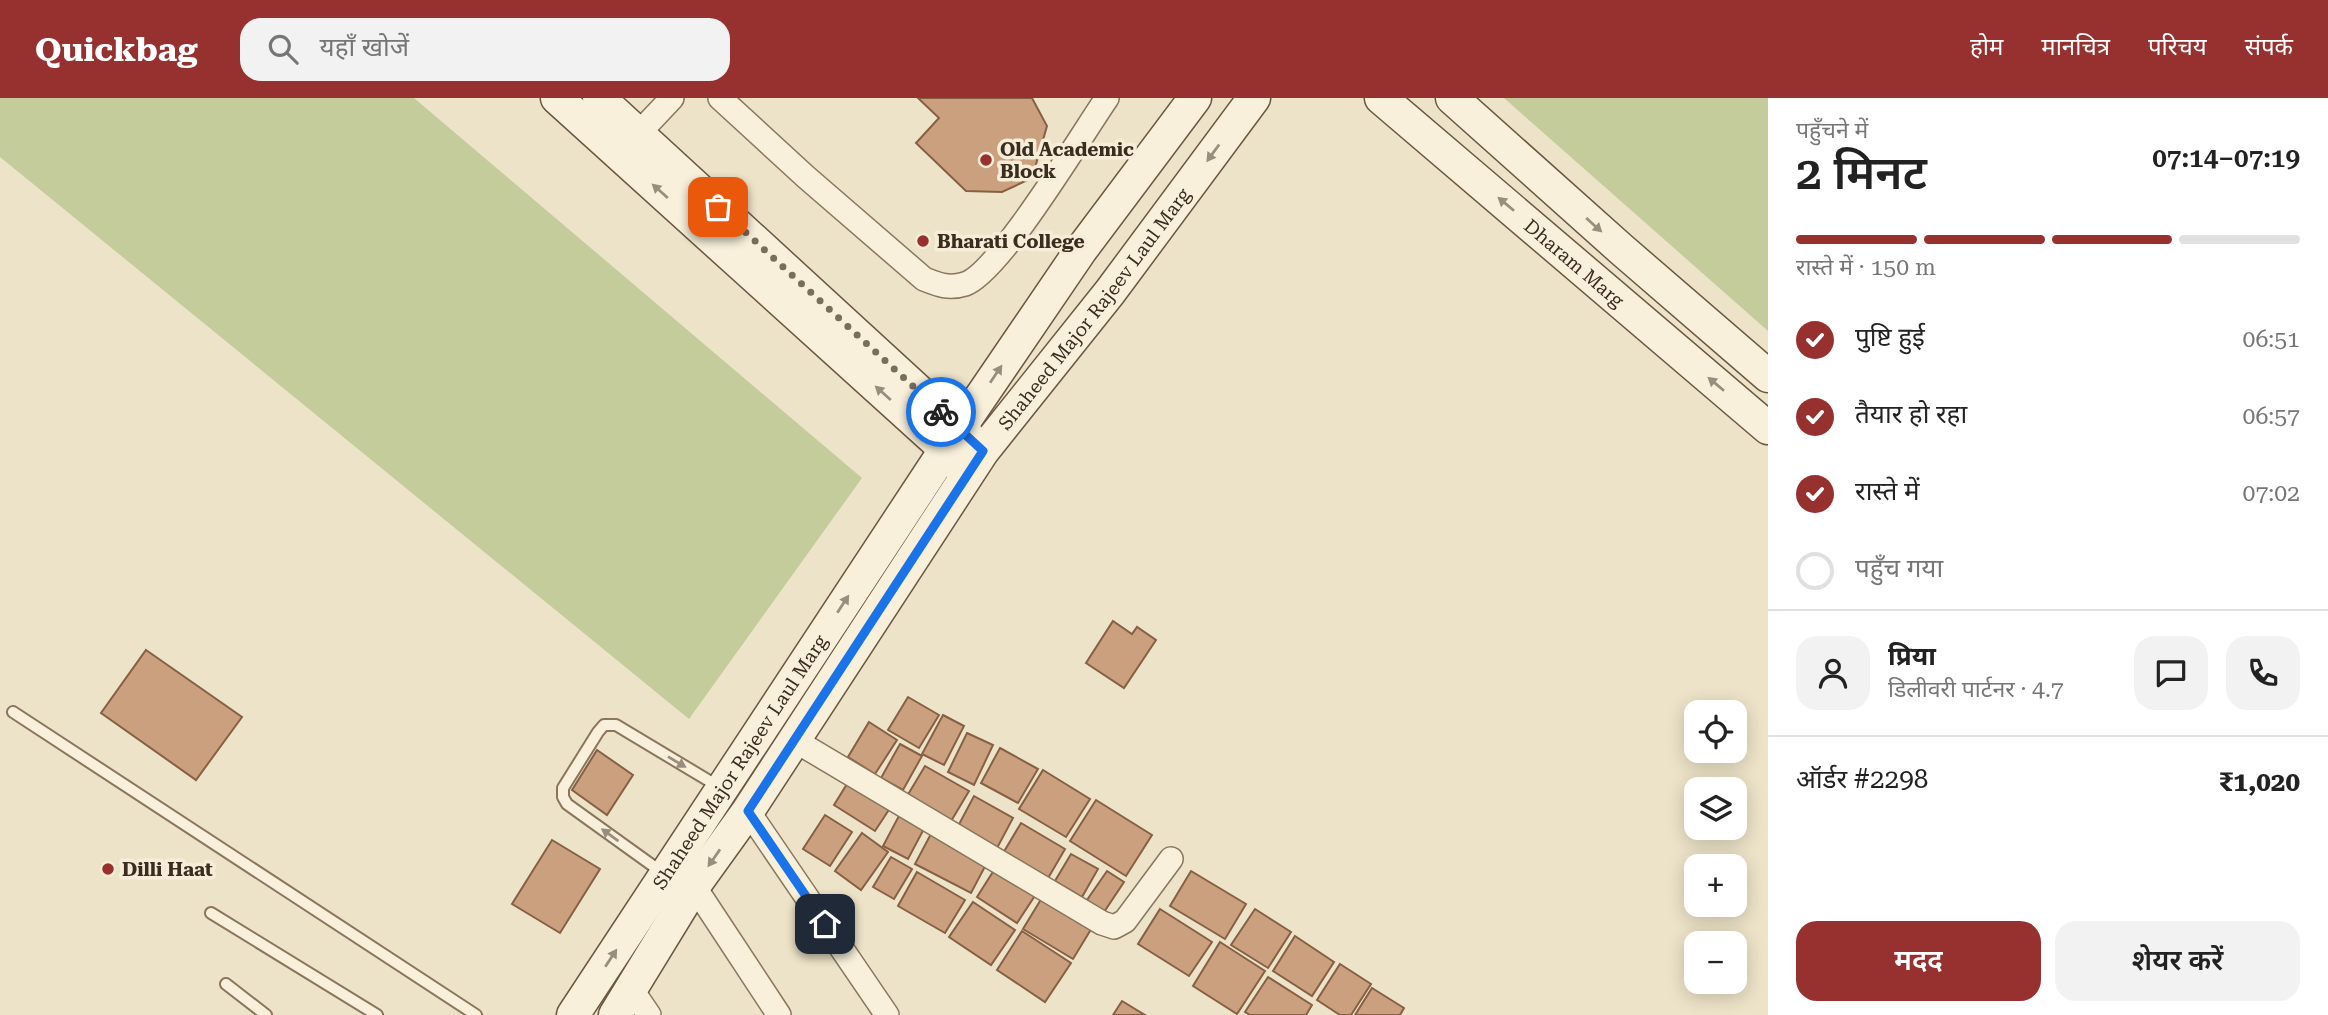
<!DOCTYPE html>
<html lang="hi">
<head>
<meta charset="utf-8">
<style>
	body { margin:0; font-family:"Roboto Serif","Noto Sans Devanagari",serif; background:#f2f2f2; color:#222; height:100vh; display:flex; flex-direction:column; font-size:26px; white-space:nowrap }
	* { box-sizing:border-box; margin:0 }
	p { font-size:23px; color:#767676 }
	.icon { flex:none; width:38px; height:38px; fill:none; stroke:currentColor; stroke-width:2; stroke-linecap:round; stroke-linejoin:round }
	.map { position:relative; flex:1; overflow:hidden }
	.details { display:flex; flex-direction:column; background:#fff; width:560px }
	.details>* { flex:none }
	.buttons { position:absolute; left:1684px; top:602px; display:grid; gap:14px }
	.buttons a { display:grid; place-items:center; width:63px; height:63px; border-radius:14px; background:#fff; box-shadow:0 4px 18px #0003; font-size:35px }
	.pin { position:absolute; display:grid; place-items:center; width:60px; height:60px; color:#fff; margin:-30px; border-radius:14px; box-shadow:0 4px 10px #0006 }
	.courier { position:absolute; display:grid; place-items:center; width:70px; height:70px; margin:-35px; border:5px solid #1a73e8; border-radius:50%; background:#fff; color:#222; box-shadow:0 2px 9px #0007 }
	.head em { font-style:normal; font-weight:600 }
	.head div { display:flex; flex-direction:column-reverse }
	.head { display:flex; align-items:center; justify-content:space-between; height:119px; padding:0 28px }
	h1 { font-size:46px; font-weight:600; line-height:52px }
	.bar { display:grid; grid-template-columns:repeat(4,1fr); gap:10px 7px; align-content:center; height:84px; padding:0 28px }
	.bar i { height:9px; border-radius:5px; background:#e0e0e0 }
	.bar .on { background:#96312f }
	.bar p { grid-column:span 4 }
	.line { display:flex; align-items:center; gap:18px; padding:0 28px; border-top:2px solid #e0e0e0 }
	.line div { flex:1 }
	.round { display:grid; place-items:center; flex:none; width:74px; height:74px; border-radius:21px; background:#f2f2f2 }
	ol { padding:0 28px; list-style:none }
	li { display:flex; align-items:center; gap:21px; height:77px }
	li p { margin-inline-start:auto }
	li .icon { padding:7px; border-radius:50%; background:#96312f; color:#fff; stroke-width:4 }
	li:last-child { color:#767676 }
	li i { width:38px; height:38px; border:4px solid #e0e0e0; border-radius:50% }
	.button { display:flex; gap:14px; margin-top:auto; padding:14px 28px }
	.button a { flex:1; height:80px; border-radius:21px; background:#96312f; color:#fff; font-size:28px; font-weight:600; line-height:80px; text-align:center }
	.button a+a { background:#f2f2f2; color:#222 }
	header { display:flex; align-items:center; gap:42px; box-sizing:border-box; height:98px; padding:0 35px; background:#96312f; color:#fff }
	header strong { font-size:33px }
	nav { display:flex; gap:38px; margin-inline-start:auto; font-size:24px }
	.search { width:490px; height:63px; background:#f2f2f2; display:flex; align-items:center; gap:18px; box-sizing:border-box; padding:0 24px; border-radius:21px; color:#767676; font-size:26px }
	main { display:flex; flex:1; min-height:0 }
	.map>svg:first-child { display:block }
</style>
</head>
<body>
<header>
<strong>Quickbag</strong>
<div class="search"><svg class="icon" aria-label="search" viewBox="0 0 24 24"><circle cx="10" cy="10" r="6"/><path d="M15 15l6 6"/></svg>यहाँ खोजें</div>
<nav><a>होम</a><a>मानचित्र</a><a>परिचय</a><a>संपर्क</a></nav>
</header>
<main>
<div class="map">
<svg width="1768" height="917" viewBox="0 0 1768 917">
	<rect width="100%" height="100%" fill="#ede3c8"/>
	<g fill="#c5cc9c">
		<polygon points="0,0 414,0 862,380 689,621 0,59"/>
		<polygon points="1504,0 1768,0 1768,233"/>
	</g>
	<g fill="#caa07f" stroke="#876044" stroke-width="2">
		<polygon points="918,0 1032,0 1047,28 1032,80 1002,94 966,93 916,45 939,20"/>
		<polygon points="1113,523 1132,536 1137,529 1156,542 1124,590 1086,565"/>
		<polygon points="146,552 242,619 196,682 101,615"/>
		<polygon points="908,599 939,617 919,650 888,632"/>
		<polygon points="943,617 964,628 944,667 922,656"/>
		<polygon points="869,624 897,642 875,676 848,659"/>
		<polygon points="967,635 993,647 974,687 948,674"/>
		<polygon points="900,646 922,658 903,692 881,680"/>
		<polygon points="1000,650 1038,671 1018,705 981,685"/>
		<polygon points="597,652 633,677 607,717 572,692"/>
		<polygon points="925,668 969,693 947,730 903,705"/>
		<polygon points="1043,672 1090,701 1066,739 1019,711"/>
		<polygon points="852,678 894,704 875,733 834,707"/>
		<polygon points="974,698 1013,720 996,752 957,730"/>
		<polygon points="1096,702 1152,737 1126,778 1070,743"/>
		<polygon points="901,714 926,727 908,761 883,748"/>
		<polygon points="825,717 852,734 830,768 803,751"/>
		<polygon points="1021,725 1065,751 1047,782 1002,757"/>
		<polygon points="933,732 989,761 971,795 915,766"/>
		<polygon points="862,735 888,754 861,792 835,773"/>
		<polygon points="552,742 600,771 560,835 512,806"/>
		<polygon points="1071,756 1098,771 1082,799 1055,783"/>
		<polygon points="891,759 912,771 894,801 873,789"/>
		<polygon points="998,766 1038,793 1017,825 977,799"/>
		<polygon points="1107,773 1124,784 1104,814 1087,802"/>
		<polygon points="1191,773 1246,806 1225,841 1170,808"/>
		<polygon points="917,774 965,802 945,835 898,808"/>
		<polygon points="1043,798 1093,828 1073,861 1023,831"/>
		<polygon points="973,804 1015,832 991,867 949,839"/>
		<polygon points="1160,811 1212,844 1189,878 1138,846"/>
		<polygon points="1255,811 1291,834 1268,870 1231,847"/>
		<polygon points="1022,833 1071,865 1045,904 997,872"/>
		<polygon points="1295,838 1334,864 1312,898 1273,873"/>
		<polygon points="1220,844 1265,873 1237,916 1193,888"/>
		<polygon points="1340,866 1371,886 1351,917 1340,917 1317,902"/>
		<polygon points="1268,879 1312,907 1306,917 1250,917 1245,914"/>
		<polygon points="1372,890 1404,910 1400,917 1355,917"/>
		<polygon points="1122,903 1145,917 1113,917"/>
	</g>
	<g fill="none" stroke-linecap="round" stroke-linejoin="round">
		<g stroke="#89765d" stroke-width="14">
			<g id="lane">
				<polyline points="13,614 476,917"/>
				<polyline points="663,775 567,706 563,699 563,690 598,634 604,627 616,627 721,690"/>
				<polyline points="211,815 377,917"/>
				<polyline points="226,886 266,917"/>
			</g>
		</g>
		<g stroke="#89765d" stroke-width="26">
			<g id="street">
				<path d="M720,0l86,79 118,102c15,6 25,10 41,5 34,-11 117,-150 142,-186"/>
				<polyline points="638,36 672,0"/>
				<polyline points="794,642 1102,825 1114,829 1125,823 1171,761"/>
				<polyline points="748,713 887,917"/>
				<polyline points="694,788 779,917"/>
				<polyline points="632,892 649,917"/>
			</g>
		</g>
		<g stroke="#6b5740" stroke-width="35">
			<g id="secondary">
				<polyline points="557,0 945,351 959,368"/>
				<polyline points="599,0 975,345"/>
				<path id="s1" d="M1381,0l387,330"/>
				<polyline points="1452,0 1621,151 1768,278"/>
				<path id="s2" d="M573,917l386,-586 122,-179 114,-152"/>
				<path id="s3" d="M615,917l79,-129 54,-75 235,-360 127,-159 144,-194"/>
			</g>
		</g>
		<use href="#lane" stroke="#f8f0db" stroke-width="10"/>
		<use href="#street" stroke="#f8f0db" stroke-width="23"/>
		<use href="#secondary" stroke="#f8f0db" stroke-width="32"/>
	</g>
	<defs><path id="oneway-solid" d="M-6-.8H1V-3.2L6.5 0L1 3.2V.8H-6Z" transform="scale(1.75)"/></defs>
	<g fill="#998e7e">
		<use href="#oneway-solid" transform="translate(1213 55) rotate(126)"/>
		<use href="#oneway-solid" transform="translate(660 93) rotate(-138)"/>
		<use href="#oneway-solid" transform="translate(1506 106) rotate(-140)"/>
		<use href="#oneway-solid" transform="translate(1594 127) rotate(42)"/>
		<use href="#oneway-solid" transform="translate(996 276) rotate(-56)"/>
		<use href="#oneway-solid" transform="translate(1716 286) rotate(-140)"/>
		<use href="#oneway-solid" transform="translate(883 295) rotate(-138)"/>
		<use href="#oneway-solid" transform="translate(843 506) rotate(-57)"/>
		<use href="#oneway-solid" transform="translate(677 664) rotate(31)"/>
		<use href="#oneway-solid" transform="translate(610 737) rotate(-144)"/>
		<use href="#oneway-solid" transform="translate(714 760) rotate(125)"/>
		<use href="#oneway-solid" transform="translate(611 860) rotate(-57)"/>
	</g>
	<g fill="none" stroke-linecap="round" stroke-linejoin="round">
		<polyline stroke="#796d5b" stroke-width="7" stroke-dasharray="0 12.6" points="718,109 941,314"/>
		<polyline stroke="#1a73e8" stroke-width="9" points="825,826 748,713 983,353 941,314"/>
	</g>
	<g fill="#96312f" stroke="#f5edd7" stroke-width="2.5">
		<circle cx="986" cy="62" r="7"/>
		<circle cx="923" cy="143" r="7"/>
		<circle cx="108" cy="771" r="7"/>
	</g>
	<g text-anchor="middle" stroke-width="7" stroke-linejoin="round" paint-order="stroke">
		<g font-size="19" font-weight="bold" fill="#3a2d20" stroke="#f5edd7" text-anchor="start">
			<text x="1000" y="58">Old Academic<tspan x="1000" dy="22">Block</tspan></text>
			<text x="937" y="150">Bharati College</text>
			<text x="122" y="778">Dilli Haat</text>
		</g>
		<g font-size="19" fill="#3a2d20" stroke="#f5edd7">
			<text dy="7" stroke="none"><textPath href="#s1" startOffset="254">Dharam Marg</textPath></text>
			<text dy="7" stroke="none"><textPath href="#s3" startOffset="854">Shaheed Major Rajeev Laul Marg</textPath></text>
			<text dy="7" stroke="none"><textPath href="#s2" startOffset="303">Shaheed Major Rajeev Laul Marg</textPath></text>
		</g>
	</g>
</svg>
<div class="buttons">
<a><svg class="icon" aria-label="locate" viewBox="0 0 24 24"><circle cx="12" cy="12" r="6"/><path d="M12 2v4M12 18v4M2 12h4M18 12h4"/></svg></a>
<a><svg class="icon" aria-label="layers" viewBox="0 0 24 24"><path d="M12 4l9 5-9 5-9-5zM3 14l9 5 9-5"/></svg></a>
<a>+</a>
<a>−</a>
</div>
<div class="pin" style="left:718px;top:109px;background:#ea580c"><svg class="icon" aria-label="bag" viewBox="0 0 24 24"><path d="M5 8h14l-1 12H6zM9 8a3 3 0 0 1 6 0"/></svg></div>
<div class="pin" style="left:825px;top:826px;background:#1f2937"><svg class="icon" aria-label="home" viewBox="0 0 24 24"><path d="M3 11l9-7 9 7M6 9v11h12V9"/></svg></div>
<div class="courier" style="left:941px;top:314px"><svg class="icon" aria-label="bike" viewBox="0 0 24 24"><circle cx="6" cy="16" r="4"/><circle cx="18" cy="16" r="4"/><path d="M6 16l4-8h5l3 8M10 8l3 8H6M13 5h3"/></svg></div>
</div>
<section class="details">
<div class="head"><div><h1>2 मिनट</h1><p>पहुँचने में</p></div><em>07:14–07:19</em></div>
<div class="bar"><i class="on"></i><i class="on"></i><i class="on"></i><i></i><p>रास्ते में · 150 m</p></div>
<ol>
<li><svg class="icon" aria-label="check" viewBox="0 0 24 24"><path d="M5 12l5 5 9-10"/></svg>पुष्टि हुई<p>06:51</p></li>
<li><svg class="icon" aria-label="check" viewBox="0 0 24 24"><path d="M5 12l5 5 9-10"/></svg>तैयार हो रहा<p>06:57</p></li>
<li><svg class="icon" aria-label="check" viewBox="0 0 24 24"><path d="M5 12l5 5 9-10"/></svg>रास्ते में<p>07:02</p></li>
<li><i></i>पहुँच गया</li>
</ol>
<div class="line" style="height:126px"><a class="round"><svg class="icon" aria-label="person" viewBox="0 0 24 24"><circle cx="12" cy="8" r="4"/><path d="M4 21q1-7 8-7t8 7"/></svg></a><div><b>प्रिया</b><p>डिलीवरी पार्टनर · 4.7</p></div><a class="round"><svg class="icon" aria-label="chat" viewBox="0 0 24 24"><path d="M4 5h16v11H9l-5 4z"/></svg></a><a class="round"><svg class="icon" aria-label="phone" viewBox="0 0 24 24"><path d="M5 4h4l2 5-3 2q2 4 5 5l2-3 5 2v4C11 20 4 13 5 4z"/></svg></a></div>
<div class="line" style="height:91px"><div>ऑर्डर #2298</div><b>₹1,020</b></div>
<div class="button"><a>मदद</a><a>शेयर करें</a></div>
</section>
</main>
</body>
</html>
